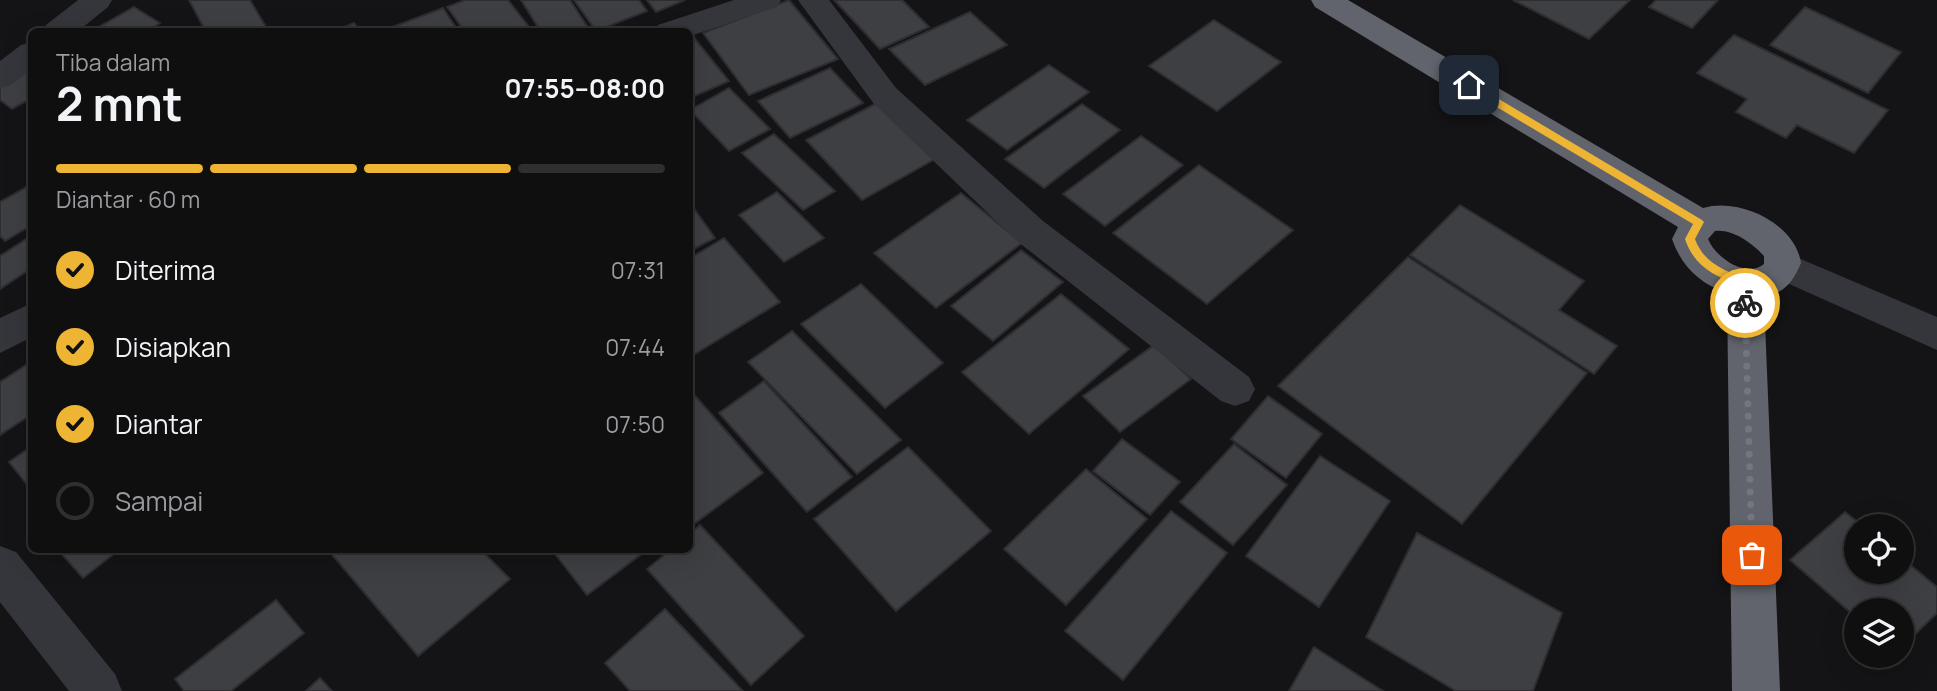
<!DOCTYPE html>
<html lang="id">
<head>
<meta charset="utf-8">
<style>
	body { margin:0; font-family:Manrope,sans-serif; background:#1d1d1e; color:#f1f3f6; height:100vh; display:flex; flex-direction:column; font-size:26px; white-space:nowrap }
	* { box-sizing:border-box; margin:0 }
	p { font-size:23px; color:#9b9c9f }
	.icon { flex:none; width:38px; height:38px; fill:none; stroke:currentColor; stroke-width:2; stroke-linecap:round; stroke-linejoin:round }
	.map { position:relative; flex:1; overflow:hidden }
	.side { position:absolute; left:28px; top:28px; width:665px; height:525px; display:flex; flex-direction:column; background:#0f0f10; border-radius:10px; box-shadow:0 7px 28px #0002,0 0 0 2px #2f2f30 }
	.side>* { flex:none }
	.tools { position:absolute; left:1844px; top:514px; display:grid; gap:14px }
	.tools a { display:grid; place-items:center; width:70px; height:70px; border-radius:50%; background:#0f0f10; box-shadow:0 7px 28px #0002,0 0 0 2px #2f2f30; font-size:35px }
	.pin { position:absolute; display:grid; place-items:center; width:60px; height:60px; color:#fff; margin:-30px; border-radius:14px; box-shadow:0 4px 10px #0006 }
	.courier { position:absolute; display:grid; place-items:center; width:70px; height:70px; margin:-35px; border:5px solid #eeb434; border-radius:50%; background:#fff; color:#222; box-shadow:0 2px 9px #0007 }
	.overview em { font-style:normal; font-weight:700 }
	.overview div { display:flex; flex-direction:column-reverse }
	.overview { display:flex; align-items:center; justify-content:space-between; height:119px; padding:0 28px }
	h1 { font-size:46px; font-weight:700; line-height:52px }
	.bar { display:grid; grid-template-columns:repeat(4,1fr); gap:10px 7px; align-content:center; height:84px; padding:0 28px }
	.bar i { height:9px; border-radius:5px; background:#2f2f30 }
	.bar .current { background:#eeb434 }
	.bar p { grid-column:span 4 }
	ol { padding:0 28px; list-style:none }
	li { display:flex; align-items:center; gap:21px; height:77px }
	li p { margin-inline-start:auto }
	li .icon { padding:7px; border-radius:50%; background:#eeb434; color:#111; stroke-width:4 }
	li:last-child { color:#9b9c9f }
	li i { width:38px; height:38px; border:4px solid #2f2f30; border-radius:50% }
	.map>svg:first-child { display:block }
</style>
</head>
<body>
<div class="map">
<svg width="1937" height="691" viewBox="0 0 1937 691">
	<rect width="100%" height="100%" fill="#141416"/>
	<g fill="#3e3f43" stroke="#2e2e32" stroke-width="2">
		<polygon points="189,0 250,0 269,32 206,32"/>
		<polygon points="465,0 508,0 533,32 465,32 447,7"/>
		<polygon points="521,0 570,0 591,32 541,32"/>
		<polygon points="574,0 639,0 647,11 596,31"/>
		<polygon points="647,0 685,0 656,12"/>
		<polygon points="789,0 838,59 749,95 703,33"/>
		<polygon points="834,0 902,0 929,27 880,49"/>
		<polygon points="1513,0 1630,0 1589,39"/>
		<polygon points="1656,0 1718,0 1692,28 1649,7"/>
		<polygon points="134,7 160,23 146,32 90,32"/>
		<polygon points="1805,7 1901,52 1868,93 1770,45"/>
		<polygon points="443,8 459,32 382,31"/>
		<polygon points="970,12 1007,45 925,85 889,49"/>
		<polygon points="1214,20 1281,62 1217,111 1149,66"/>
		<polygon points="354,23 361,32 333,32"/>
		<polygon points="691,34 729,81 690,98 690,35"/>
		<polygon points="1734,35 1888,110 1854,153 1797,125 1786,138 1736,112 1747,99 1697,73"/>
		<polygon points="32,65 32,98 12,109 0,100 0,82"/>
		<polygon points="1049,65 1089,92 1007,150 967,120"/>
		<polygon points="830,68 863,103 790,138 758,101"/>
		<polygon points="729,88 770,129 729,151 690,110"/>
		<polygon points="877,103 935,159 862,200 806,140"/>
		<polygon points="1082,104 1120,130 1044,188 1005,159"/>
		<polygon points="774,134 835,191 803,210 742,153"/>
		<polygon points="1141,136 1183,165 1105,226 1063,194"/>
		<polygon points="1199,165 1293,230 1207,304 1113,233"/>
		<polygon points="32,184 32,225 5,241 0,236 0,202"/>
		<polygon points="777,192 824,238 784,262 739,215"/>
		<polygon points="961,193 1022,243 936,308 874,253"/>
		<polygon points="690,203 715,238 690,251"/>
		<polygon points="1460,205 1584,281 1559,310 1617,346 1594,374 1410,255"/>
		<polygon points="32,235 32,268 0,289 0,256"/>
		<polygon points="724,238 780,302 690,357 690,258"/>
		<polygon points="1021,250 1063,282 993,341 951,306"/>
		<polygon points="1408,257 1587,373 1462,524 1278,386"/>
		<polygon points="861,284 943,363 885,408 801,324"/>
		<polygon points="1061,294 1129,349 1029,434 962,372"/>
		<polygon points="792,331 901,440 857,474 748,362"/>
		<polygon points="1154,345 1191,379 1120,432 1083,396"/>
		<polygon points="32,361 32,414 0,435 0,382"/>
		<polygon points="764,381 852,477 807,512 719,413"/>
		<polygon points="690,390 763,473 694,524 690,519"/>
		<polygon points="1268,396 1322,434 1286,478 1231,439"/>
		<polygon points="1122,439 1180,482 1150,515 1093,471"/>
		<polygon points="1234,444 1287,485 1233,545 1180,502"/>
		<polygon points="32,446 32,491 9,462"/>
		<polygon points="908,447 991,531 896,611 814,519"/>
		<polygon points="1320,456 1390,501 1319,607 1246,556"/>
		<polygon points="1086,469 1147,519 1066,605 1004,549"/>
		<polygon points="1171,511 1227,553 1123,680 1065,631"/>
		<polygon points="1845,512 1864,527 1857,527 1857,572 1902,572 1902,558 1937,587 1937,613 1902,647 1902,611 1857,611 1857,618 1790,560"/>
		<polygon points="700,525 804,636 751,685 647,569 670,550 690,550 690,534"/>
		<polygon points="1417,533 1562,613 1533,691 1456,691 1366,637"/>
		<polygon points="58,550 119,550 83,578"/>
		<polygon points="328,550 481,550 510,579 418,656"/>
		<polygon points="552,550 647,550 587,595"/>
		<polygon points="276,600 304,633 231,691 184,691 175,679"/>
		<polygon points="665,609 743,691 630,691 605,663"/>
		<polygon points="1314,647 1383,691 1289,691"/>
		<polygon points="320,678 332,691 306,691"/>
	</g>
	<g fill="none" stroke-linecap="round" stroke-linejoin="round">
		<g fill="#35363b" fill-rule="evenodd">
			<polygon points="78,0 112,0 108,7 77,32 42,32 46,25"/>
			<polygon points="734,0 781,0 777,7 690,36 690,32 654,32 658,25"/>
			<polygon points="798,0 829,0 896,88 1043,221 1249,377 1255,389 1249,401 1235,406 1221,401 1017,241 874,104"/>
			<polygon points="32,42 32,69 11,85 0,88 0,61 21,45"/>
			<polygon points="1782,251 1937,317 1937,350 1769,275 1764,265 1769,255"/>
			<polygon points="32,303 32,337 0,353 0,318"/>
			<polygon points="0,546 16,552 115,674 122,691 69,691 0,602"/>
		</g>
		<path fill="#61646c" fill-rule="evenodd" d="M1311,0h37l355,208c36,-11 92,15 98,55 -9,21 -16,28 -37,35l16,393h-48l-5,-398c-28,-10 -45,-26 -55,-54l6,-12 -363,-220zM1715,231c18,-2 37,12 49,25v8c-18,15 -49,-7 -56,-25z"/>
	</g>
	<path fill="#eeb434" d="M1465,83h7l230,137 2,2 -9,17c9,25 31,32 54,41v26h-8l-2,-21c-25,-9 -45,-19 -54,-46l8,-15 -228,-136z"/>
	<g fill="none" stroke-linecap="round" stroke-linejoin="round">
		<polyline stroke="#73767e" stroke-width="7" stroke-dasharray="0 12.6" points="1745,303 1752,555"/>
	</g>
</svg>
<div class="tools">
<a><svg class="icon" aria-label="locate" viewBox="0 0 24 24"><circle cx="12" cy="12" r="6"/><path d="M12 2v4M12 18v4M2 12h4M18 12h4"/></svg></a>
<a><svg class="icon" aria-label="layers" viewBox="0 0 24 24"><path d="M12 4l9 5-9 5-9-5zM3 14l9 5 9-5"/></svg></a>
</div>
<div class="pin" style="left:1752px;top:555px;background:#ea580c"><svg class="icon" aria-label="bag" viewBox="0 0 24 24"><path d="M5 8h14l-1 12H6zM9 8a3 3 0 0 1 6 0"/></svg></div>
<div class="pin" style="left:1469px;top:85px;background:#1f2937"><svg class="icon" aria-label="home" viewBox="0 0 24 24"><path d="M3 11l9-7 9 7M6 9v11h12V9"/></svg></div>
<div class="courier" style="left:1745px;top:303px"><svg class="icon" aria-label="bike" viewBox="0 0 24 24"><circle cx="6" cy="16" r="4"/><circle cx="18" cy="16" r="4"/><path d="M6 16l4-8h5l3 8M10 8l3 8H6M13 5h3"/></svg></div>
<section class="side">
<div class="overview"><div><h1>2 mnt</h1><p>Tiba dalam</p></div><em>07:55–08:00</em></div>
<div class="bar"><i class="current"></i><i class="current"></i><i class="current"></i><i></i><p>Diantar · 60 m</p></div>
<ol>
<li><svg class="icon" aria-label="check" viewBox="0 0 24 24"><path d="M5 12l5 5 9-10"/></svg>Diterima<p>07:31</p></li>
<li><svg class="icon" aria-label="check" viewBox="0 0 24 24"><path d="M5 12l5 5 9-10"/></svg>Disiapkan<p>07:44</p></li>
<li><svg class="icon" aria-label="check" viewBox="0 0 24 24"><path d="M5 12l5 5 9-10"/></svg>Diantar<p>07:50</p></li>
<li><i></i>Sampai</li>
</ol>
</section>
</div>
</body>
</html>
